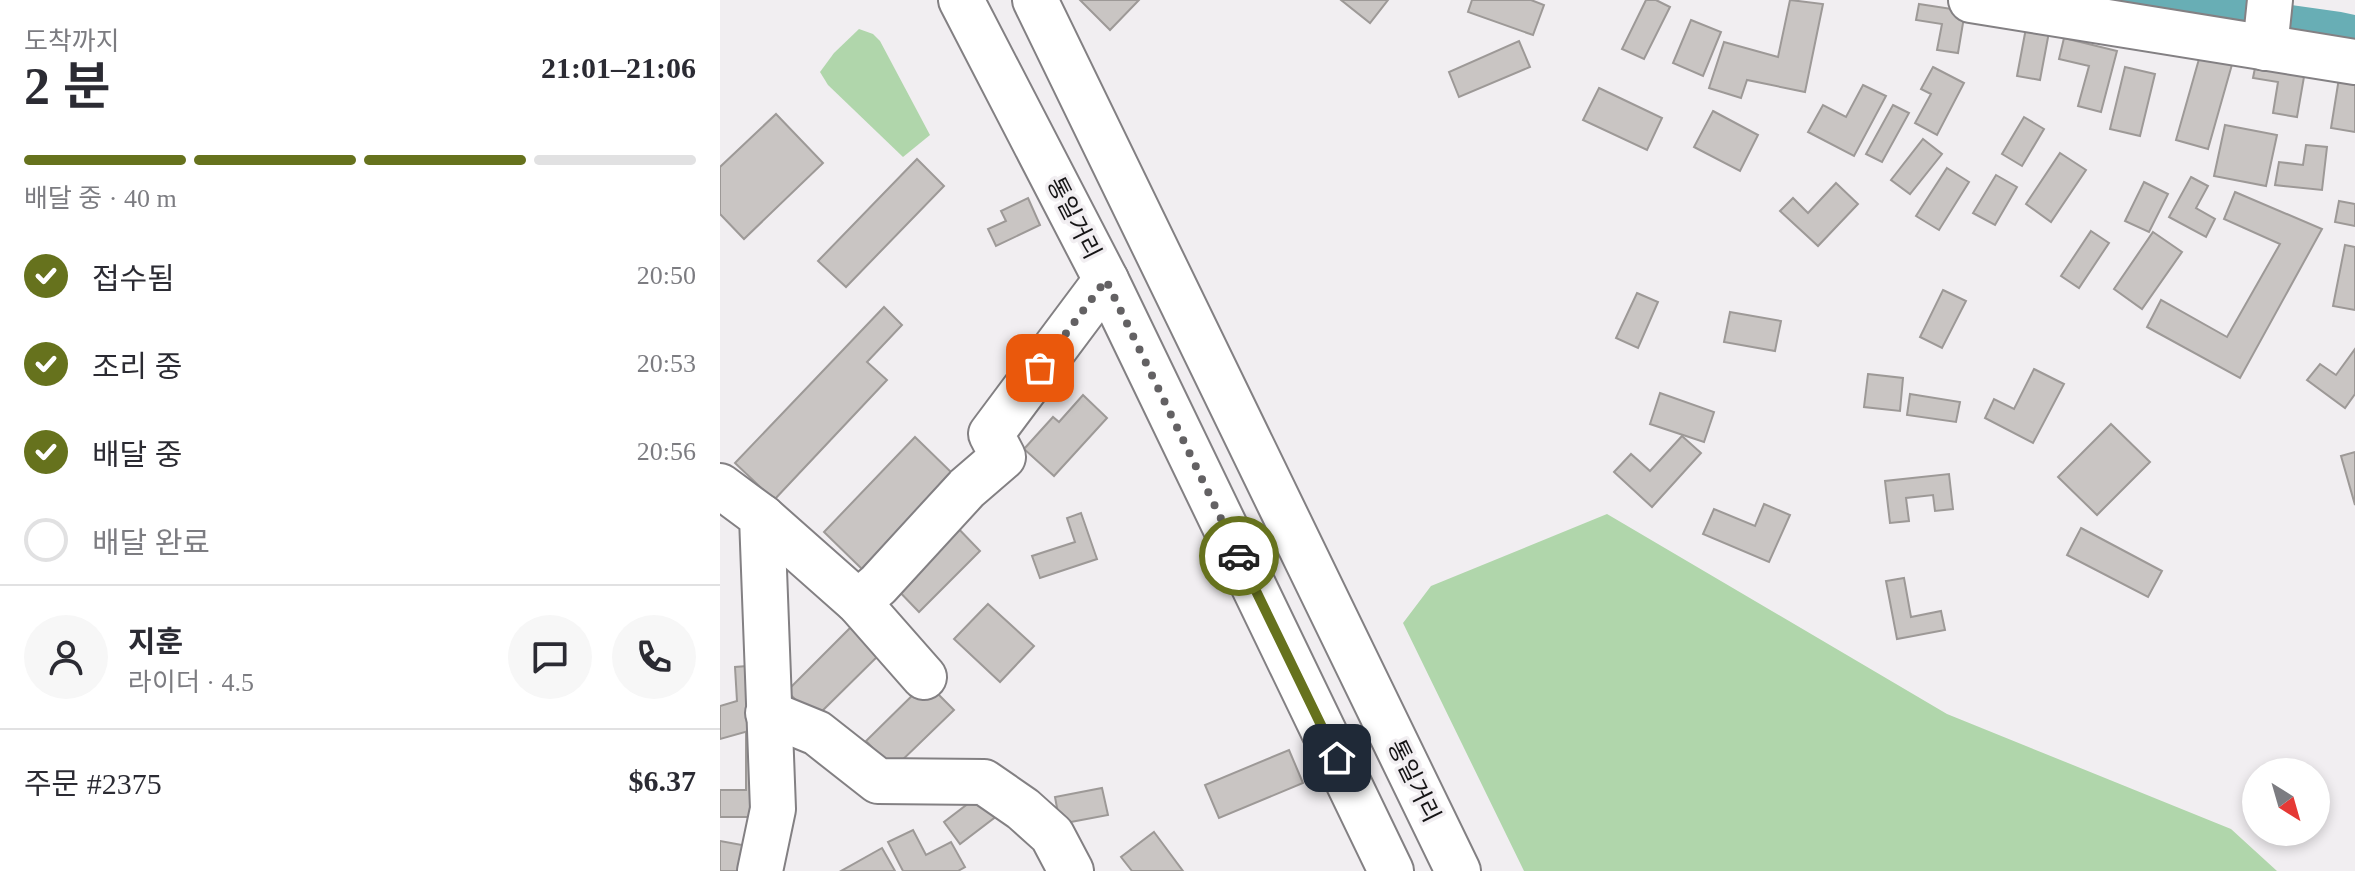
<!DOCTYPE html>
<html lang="ko">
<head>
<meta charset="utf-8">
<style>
	body { margin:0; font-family:"Times New Roman","Noto Sans KR",serif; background:#f7f7f7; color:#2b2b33; height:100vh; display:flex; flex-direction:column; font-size:30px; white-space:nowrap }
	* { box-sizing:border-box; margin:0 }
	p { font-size:26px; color:#7c7c81 }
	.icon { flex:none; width:44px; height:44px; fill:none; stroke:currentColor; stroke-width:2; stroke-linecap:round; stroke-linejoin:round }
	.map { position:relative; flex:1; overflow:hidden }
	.drawer { display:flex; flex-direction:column; background:#fff; width:720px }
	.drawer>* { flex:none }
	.needle { width:52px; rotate:143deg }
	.tools { position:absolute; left:1522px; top:758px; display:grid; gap:16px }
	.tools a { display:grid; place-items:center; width:88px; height:88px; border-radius:50%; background:#fff; box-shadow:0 4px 12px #0003; font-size:40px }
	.pin { position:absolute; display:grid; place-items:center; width:68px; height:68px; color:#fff; margin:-34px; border-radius:16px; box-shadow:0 4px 12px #0006 }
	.courier { position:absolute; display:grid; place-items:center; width:80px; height:80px; margin:-40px; border:6px solid #66721d; border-radius:50%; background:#fff; color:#222; box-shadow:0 2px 10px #0007 }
	.overview em { font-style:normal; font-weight:600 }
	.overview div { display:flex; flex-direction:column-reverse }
	.overview { display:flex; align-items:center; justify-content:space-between; height:136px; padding:0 24px }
	h1 { font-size:52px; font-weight:600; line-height:60px }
	.bar { display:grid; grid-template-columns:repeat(4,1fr); gap:12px 8px; align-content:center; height:96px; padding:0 24px }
	.bar i { height:10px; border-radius:6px; background:#e1e1e2 }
	.bar .selected { background:#66721d }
	.bar p { grid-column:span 4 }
	.line { display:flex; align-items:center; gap:20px; padding:0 24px; border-top:2px solid #e1e1e2 }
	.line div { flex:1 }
	.round { display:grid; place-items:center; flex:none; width:84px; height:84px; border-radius:42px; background:#f7f7f7 }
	ol { padding:0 24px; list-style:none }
	li { display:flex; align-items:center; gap:24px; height:88px }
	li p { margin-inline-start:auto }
	li .icon { padding:8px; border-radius:50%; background:#66721d; color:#fff; stroke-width:4 }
	li:last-child { color:#7c7c81 }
	li i { width:44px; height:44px; border:4px solid #e1e1e2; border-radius:50% }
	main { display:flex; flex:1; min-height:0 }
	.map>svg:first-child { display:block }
</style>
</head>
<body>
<main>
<section class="drawer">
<div class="overview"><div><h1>2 분</h1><p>도착까지</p></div><em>21:01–21:06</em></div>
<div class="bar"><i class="selected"></i><i class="selected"></i><i class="selected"></i><i></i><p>배달 중 · 40 m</p></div>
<ol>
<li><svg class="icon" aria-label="check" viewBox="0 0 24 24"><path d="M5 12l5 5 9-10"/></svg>접수됨<p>20:50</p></li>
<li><svg class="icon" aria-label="check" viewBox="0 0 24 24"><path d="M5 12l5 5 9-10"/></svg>조리 중<p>20:53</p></li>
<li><svg class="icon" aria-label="check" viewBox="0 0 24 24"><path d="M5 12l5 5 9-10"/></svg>배달 중<p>20:56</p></li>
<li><i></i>배달 완료</li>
</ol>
<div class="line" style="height:144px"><a class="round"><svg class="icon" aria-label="person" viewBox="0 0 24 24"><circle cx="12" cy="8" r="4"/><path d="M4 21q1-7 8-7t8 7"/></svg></a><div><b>지훈</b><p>라이더 · 4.5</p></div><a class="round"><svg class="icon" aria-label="chat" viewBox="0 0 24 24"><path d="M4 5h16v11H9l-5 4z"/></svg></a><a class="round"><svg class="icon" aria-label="phone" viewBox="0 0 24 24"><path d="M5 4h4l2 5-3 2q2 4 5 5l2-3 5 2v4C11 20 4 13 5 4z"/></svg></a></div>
<div class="line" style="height:104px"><div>주문 #2375</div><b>$6.37</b></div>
</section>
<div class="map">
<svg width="1635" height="871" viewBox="0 0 1635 871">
	<rect width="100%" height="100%" fill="#f1eef1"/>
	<g fill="#b0d6ab">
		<polygon points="139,29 153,34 160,41 210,135 183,157 108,85 100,72 114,53"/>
		<polygon points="887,514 1227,714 1511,829 1557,871 804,871 683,623 711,586"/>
	</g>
	<polygon fill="#68aeb5" points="1346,0 1535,0 1621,12 1635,15 1635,46"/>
	<g fill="#c9c5c3" stroke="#9d9997" stroke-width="2">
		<polygon points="360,0 419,0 390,30"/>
		<polygon points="621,0 668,0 650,23"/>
		<polygon points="752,0 811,0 824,5 813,35 748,12"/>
		<polygon points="926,0 936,0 950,7 924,59 902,49"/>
		<polygon points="1070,0 1103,4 1085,92 1027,80 1021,98 989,88 1004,42 1058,57"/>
		<polygon points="1199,4 1245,11 1238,53 1217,50 1222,24 1196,20"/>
		<polygon points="971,20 1001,32 983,76 953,63"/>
		<polygon points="1306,28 1329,32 1320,80 1297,76"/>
		<polygon points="1344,38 1397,51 1381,112 1358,106 1369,66 1339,59"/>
		<polygon points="799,41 810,67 739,97 729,72"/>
		<polygon points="1481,52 1513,61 1488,149 1456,140"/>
		<polygon points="1536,63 1585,71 1577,117 1553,113 1558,82 1533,78"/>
		<polygon points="1213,67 1244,83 1217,135 1195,123 1211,94 1201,89"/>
		<polygon points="1405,67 1435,74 1420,136 1390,129"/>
		<polygon points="1619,78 1635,81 1635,132 1611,128"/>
		<polygon points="1143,85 1166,96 1134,156 1088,132 1103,105 1126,117"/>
		<polygon points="879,88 942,118 927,150 863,120"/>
		<polygon points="1173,105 1189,113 1162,162 1146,154"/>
		<polygon points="993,111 1038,135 1020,171 974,147"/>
		<polygon points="56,114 103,163 24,239 0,214 0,167"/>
		<polygon points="1304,117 1324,129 1302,166 1282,154"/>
		<polygon points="1505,125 1557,135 1546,186 1494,176"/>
		<polygon points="1203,139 1222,154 1190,194 1171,180"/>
		<polygon points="1586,145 1607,147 1602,190 1555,185 1559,162 1583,165"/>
		<polygon points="1340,153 1366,170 1331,222 1306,204"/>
		<polygon points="197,159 224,186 126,287 98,261"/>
		<polygon points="1227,168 1249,182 1219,230 1196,216"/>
		<polygon points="1276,175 1297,187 1275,225 1253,213"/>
		<polygon points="1471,177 1488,186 1476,208 1495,219 1486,237 1449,217"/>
		<polygon points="1424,182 1448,194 1429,232 1405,221"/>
		<polygon points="1116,183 1138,204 1098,246 1060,211 1073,198 1088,213"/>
		<polygon points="1515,192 1602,229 1520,378 1427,327 1441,300 1507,337 1560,244 1504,219"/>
		<polygon points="308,198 320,225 276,246 268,229 286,221 281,211"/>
		<polygon points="1619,201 1635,204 1635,226 1615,222"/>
		<polygon points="1371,231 1389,243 1359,288 1341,276"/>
		<polygon points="1433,232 1462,252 1422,309 1394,289"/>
		<polygon points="1625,245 1635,247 1635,310 1613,306"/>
		<polygon points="1223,290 1246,301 1222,348 1200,337"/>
		<polygon points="917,293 938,302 918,348 896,338"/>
		<polygon points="164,307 182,325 147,362 167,380 54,500 15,463"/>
		<polygon points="1010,312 1061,321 1055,351 1004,342"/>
		<polygon points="1635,349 1635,394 1625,408 1587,380 1600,364 1616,375"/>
		<polygon points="1314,369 1344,384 1313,443 1265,418 1274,399 1294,409"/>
		<polygon points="1148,374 1183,378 1180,411 1144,407"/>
		<polygon points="940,393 994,412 984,442 930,424"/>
		<polygon points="1190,394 1240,402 1236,422 1187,415"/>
		<polygon points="363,395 387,418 334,476 304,449 333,417 339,422"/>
		<polygon points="1391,424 1430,462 1377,515 1338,477"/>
		<polygon points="962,436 981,453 932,507 894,472 911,454 930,471"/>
		<polygon points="195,437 233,474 142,569 104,532"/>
		<polygon points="1635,452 1635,505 1621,456"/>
		<polygon points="1229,474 1233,509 1215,511 1213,495 1186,498 1189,521 1170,523 1165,481"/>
		<polygon points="1044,504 1070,515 1049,562 983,534 994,509 1035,526"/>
		<polygon points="361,513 377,559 320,578 312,556 355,542 347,518"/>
		<polygon points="233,523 260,551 199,612 171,583"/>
		<polygon points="1361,528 1442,571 1428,597 1347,555"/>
		<polygon points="1184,578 1191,617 1221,611 1225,630 1177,639 1166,581"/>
		<polygon points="268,604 314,646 280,682 234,639"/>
		<polygon points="139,619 167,647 94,719 67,691"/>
		<polygon points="40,665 43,727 0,739 0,706 17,701 15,667"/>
		<polygon points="206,682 234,710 173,769 146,741"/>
		<polygon points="43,727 44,817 0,817 0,790 26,790 26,732"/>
		<polygon points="569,750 583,783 499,818 485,785"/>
		<polygon points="382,788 388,815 340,824 335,797"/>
		<polygon points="266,790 282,812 240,844 224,822"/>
		<polygon points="193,830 206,855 231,842 245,867 238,871 183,871 168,842"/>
		<polygon points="434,832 463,871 412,871 401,857"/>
		<polygon points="0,841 33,847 29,871 0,871"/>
		<polygon points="162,848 175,871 121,871"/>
	</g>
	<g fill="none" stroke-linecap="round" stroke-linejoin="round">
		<g stroke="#838083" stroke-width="48">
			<g id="minor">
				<polyline points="241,0 386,280 671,871"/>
				<polyline points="315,0 738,871"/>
				<polyline points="1251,0 1635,62"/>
				<polyline points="1545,48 1550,0"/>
				<polyline points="0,486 42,517 53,809 40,871"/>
				<polyline points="42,517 138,602 204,677"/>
				<polyline points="138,602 158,585 247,488 283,457 271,434 386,280"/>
				<polyline points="48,713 97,733 158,781 264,782 303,809 332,835 351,871"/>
			</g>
		</g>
		<use href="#minor" stroke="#fff" stroke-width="44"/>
	</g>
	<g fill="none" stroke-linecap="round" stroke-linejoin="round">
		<polyline stroke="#636163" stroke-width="8" stroke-dasharray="0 14.4" points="320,368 386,280 519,556"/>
		<polyline stroke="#66721d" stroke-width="10" points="519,556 617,758"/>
	</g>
	<g text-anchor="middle" stroke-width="7" stroke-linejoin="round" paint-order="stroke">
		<g font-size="24" fill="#161516" stroke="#f1eef1">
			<text transform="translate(354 218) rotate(63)" y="8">통일거리</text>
			<text transform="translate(694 781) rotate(64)" y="8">통일거리</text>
		</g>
	</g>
</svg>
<div class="tools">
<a><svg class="needle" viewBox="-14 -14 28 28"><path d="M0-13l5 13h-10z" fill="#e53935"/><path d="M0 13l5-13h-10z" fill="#7c7c81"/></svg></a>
</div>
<div class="pin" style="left:320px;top:368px;background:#ea580c"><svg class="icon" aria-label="bag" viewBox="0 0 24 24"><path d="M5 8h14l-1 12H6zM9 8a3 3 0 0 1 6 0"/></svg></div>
<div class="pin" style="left:617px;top:758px;background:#1f2937"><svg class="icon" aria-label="home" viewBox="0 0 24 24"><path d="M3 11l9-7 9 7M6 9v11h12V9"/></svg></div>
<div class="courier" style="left:519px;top:556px"><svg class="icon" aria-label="car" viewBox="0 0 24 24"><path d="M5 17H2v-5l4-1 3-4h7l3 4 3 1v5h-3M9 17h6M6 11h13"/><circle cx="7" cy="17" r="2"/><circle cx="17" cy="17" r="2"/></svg></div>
</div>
</main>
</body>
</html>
